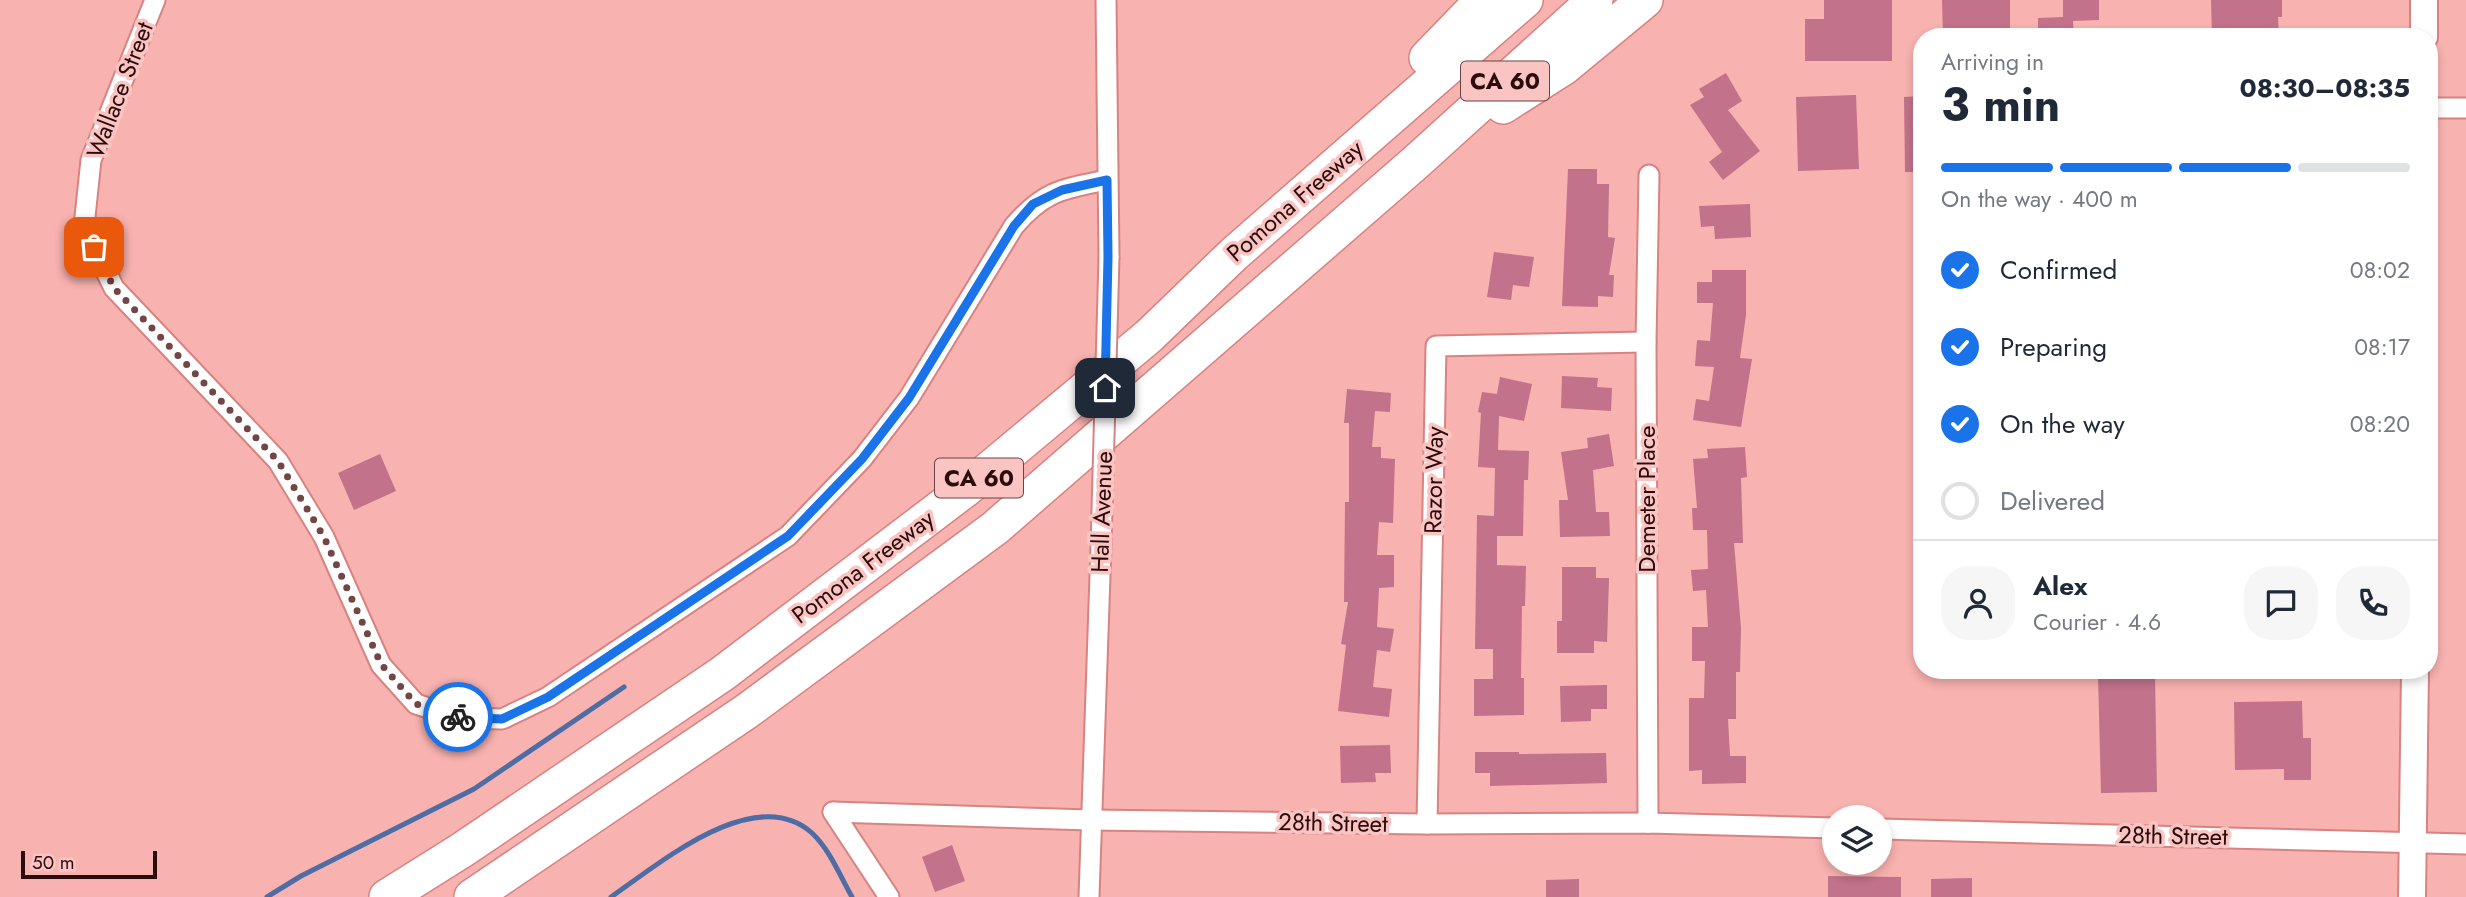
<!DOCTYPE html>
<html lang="en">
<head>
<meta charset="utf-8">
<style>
	body { margin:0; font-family:Jost,sans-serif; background:#f6f6f7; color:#1f2937; height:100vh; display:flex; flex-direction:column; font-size:26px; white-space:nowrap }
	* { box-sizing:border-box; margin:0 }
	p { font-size:23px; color:#747a83 }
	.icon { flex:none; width:38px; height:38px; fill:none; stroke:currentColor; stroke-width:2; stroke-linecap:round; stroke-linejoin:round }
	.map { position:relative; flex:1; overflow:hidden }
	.sheet { position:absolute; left:1913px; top:28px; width:525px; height:651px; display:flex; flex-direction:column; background:#fff; border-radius:28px; box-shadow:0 4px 10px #0003 }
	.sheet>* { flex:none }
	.controls { position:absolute; left:1822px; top:805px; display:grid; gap:14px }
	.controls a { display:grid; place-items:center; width:70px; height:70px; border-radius:50%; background:#fff; box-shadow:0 4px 10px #0003; font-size:35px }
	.scale { position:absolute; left:21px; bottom:18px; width:136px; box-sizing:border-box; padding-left:7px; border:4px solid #2b0c0d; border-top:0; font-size:19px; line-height:24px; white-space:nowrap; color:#2b0c0d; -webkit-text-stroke:5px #fac4c2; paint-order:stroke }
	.pin { position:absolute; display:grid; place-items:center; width:60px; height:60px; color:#fff; margin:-30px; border-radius:14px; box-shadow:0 4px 10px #0006 }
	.courier { position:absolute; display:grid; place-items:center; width:70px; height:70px; margin:-35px; border:5px solid #1a73e8; border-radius:50%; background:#fff; color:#222; box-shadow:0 2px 9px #0007 }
	.head em { font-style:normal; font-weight:700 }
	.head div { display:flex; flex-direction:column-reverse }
	.head { display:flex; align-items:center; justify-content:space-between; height:119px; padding:0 28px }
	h1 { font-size:46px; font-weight:700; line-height:52px }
	.bar { display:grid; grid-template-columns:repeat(4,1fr); gap:10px 7px; align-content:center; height:84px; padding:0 28px }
	.bar i { height:9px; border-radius:5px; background:#e0e1e3 }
	.bar .active { background:#1a73e8 }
	.bar p { grid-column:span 4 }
	.line { display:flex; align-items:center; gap:18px; padding:0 28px; border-top:2px solid #e0e1e3 }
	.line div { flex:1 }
	.round { display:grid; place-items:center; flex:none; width:74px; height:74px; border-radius:28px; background:#f6f6f7 }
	ol { padding:0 28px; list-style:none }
	li { display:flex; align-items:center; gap:21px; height:77px }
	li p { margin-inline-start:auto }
	li .icon { padding:7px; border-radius:50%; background:#1a73e8; color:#fff; stroke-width:4 }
	li:last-child { color:#747a83 }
	li i { width:38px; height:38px; border:4px solid #e0e1e3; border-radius:50% }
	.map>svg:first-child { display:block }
</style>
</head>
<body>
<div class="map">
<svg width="2466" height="897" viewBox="0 0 2466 897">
	<rect width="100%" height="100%" fill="#f8b2af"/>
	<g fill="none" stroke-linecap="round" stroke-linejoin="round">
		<g stroke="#4d6da4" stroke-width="5">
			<polyline points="267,897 301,876 474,789 624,687"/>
			<path d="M611,897c48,-33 144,-115 201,-64 18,17 28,43 40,64"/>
		</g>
	</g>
	<g fill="#c2728a">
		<polygon points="1824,0 1892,0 1892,61 1805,61 1805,19 1824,19"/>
		<polygon points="1942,0 2010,0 2010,37 1943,37"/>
		<polygon points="2063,0 2099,0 2099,20 2073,21 2074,37 2038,37 2038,18 2063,17"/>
		<polygon points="2211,0 2282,0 2282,17 2278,17 2279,37 2212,37"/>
		<polygon points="1726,73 1742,101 1728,110 1760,151 1723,180 1709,162 1722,152 1690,105 1704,97 1699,89"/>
		<polygon points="1856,95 1859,169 1798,171 1796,97"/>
		<polygon points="1922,96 1922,172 1905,172 1904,97"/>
		<polygon points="1568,169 1597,169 1597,184 1609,184 1608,237 1615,238 1609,275 1614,275 1613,297 1598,296 1598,307 1562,306"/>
		<polygon points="1750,204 1751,237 1715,239 1714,226 1701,227 1699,206"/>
		<polygon points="1494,252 1534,257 1529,287 1513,285 1511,300 1487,297"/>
		<polygon points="1712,270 1746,270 1746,315 1740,358 1752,359 1741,427 1693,420 1696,399 1709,401 1714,367 1695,366 1697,340 1710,341 1713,303 1697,303 1697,282 1712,282"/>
		<polygon points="1562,376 1598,378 1597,387 1612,388 1611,411 1561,408"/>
		<polygon points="1500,377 1532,384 1524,421 1499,416 1498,450 1529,451 1528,480 1524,480 1523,536 1497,536 1497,565 1526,566 1525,606 1522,606 1521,678 1524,678 1524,715 1474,716 1474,679 1493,679 1493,649 1475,649 1477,515 1494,516 1495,468 1478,467 1481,413 1478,412 1482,392 1497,394"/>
		<polygon points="1347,389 1391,393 1390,412 1375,411 1372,447 1381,447 1381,458 1395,459 1393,523 1379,522 1377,555 1394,555 1394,587 1379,588 1377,627 1394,629 1390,652 1377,650 1373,687 1392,689 1389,717 1338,711 1346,645 1341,644 1348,602 1344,602 1345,502 1349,502 1349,423 1344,423"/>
		<polygon points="1609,434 1614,466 1593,470 1596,512 1609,512 1610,536 1560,537 1559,500 1568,500 1561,452 1588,448 1587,438"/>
		<polygon points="1745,447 1747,477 1741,478 1743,543 1734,543 1741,628 1740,672 1736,672 1736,719 1728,719 1730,756 1746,756 1746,783 1702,784 1702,770 1689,771 1689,698 1704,698 1705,661 1692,661 1692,627 1708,627 1706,590 1693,591 1691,570 1708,569 1707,530 1693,530 1692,508 1697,508 1693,459 1708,458 1707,449"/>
		<polygon points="380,454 396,491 354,510 338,473"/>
		<polygon points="1562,567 1596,567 1596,578 1609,578 1607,642 1594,641 1594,653 1557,653 1557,621 1562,621"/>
		<polygon points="2155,674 2157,792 2101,793 2098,675"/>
		<polygon points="1607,685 1607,709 1591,709 1591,721 1561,722 1560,686"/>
		<polygon points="2302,701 2303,738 2311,738 2311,780 2284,780 2284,769 2235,770 2234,702"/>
		<polygon points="1390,745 1391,773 1375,773 1376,782 1341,783 1340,746"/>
		<polygon points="1475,752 1519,752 1519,754 1606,753 1607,783 1490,786 1490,773 1475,773"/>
		<polygon points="952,845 965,881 935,892 922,857"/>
		<polygon points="1828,876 1901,877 1901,897 1828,897"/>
		<polygon points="1972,878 1972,897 1931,897 1931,879"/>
		<polygon points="1579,879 1579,897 1546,897 1546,880"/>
	</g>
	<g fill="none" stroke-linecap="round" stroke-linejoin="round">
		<g stroke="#d78381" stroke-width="23">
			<g id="minor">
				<path d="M155,0l-64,160 -7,66 30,62 164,173 46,76 57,128 35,39 44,14 42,1 46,-22 240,-161 74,-77 47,-61 105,-172c31,-36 49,-37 93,-46"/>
				<polyline points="1106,0 1109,257"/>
				<polyline points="2429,108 2466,108"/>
				<polyline points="833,812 1090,820 1427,824 1648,823 1834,828"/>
				<polyline points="833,812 889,897"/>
				<polyline points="1648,823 1646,342 1649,175"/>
				<polyline points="1427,824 1436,346 1646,342"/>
				<polyline points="1880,829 2466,844"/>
				<polyline points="1089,897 1101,546"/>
			</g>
		</g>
		<g stroke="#d78381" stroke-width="30">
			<g id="secondary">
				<polyline points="2424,37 2424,0"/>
				<polyline points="2412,897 2415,670"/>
			</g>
		</g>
		<g stroke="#d78381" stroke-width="38">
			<g id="motorway">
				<polyline points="1427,58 1483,0"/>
				<polyline points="1503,106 1564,67 1645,0"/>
				<polyline points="387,897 462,850 722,674 967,488 1149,336 1234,254 1525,0"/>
				<polyline points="472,897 747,711 995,528 1415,163 1595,0"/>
			</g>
		</g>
		<use href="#minor" stroke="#fff" stroke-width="19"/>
		<use href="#secondary" stroke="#fff" stroke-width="26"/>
		<use href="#motorway" stroke="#fff" stroke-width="35"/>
		<g stroke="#d78381" stroke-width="23" stroke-linecap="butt">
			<polyline id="minor-bridge" points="1101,546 1109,257"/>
		</g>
		<use href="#minor-bridge" stroke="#fff" stroke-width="19"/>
	</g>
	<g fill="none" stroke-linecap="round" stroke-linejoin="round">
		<polyline stroke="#734646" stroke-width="7" stroke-dasharray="0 12.6" points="94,247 114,288 278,461 324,537 381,664 416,704 458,717"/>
		<polyline stroke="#1a73e8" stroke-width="9" points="458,717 502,719 548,697 788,536 862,459 909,398 1014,226 1033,204 1062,190 1107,180 1108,257 1105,388"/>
	</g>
	<g text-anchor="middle" stroke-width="7" stroke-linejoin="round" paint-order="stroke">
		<g fill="#fac4c2" stroke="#694343" stroke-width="2">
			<rect x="1461" y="61.5" width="88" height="39" rx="5"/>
			<rect x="935" y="458.5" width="88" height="39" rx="5"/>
		</g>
		<g font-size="23" font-weight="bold" fill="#2b0c0d">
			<text x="1505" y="89">CA 60</text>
			<text x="979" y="486">CA 60</text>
		</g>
		<g font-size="24" fill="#2b0c0d" stroke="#fac4c2">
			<text transform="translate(120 90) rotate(-69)" y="8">Wallace Street</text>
			<text transform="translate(1295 201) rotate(-41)" y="8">Pomona Freeway</text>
			<text transform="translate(1434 480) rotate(-89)" y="8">Razor Way</text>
			<text transform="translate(1647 499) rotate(-90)" y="8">Demeter Place</text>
			<text transform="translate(1102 512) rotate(-88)" y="8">Hall Avenue</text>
			<text transform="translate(863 567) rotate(-37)" y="8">Pomona Freeway</text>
			<text transform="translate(1333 823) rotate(1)" y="8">28th Street</text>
			<text transform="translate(2173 836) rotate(1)" y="8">28th Street</text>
		</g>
	</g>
</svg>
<div class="controls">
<a><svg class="icon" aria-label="layers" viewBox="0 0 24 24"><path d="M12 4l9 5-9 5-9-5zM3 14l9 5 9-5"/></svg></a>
</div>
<div class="scale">50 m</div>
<div class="pin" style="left:94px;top:247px;background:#ea580c"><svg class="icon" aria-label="bag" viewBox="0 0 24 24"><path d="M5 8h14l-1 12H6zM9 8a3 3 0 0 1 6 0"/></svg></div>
<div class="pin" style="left:1105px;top:388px;background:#1f2937"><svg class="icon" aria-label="home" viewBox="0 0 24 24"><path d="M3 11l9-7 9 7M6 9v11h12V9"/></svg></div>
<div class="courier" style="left:458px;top:717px"><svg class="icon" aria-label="bike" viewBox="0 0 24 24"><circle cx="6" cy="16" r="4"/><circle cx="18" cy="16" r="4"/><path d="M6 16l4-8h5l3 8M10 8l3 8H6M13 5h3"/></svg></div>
<section class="sheet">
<div class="head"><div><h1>3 min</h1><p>Arriving in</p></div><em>08:30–08:35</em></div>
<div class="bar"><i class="active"></i><i class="active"></i><i class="active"></i><i></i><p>On the way · 400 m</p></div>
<ol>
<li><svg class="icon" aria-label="check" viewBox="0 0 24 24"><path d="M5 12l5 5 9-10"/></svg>Confirmed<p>08:02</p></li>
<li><svg class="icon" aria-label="check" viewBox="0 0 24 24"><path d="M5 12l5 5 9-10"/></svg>Preparing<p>08:17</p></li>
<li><svg class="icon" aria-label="check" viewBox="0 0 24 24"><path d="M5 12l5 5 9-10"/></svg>On the way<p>08:20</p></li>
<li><i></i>Delivered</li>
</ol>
<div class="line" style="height:126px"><a class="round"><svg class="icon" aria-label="person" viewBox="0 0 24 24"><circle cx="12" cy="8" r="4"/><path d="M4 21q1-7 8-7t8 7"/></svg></a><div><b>Alex</b><p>Courier · 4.6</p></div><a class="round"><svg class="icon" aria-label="chat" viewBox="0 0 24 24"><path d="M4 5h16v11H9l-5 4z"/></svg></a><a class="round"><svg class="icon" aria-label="phone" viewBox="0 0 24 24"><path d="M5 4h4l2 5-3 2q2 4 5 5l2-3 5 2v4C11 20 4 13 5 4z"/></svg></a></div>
</section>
</div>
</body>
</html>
